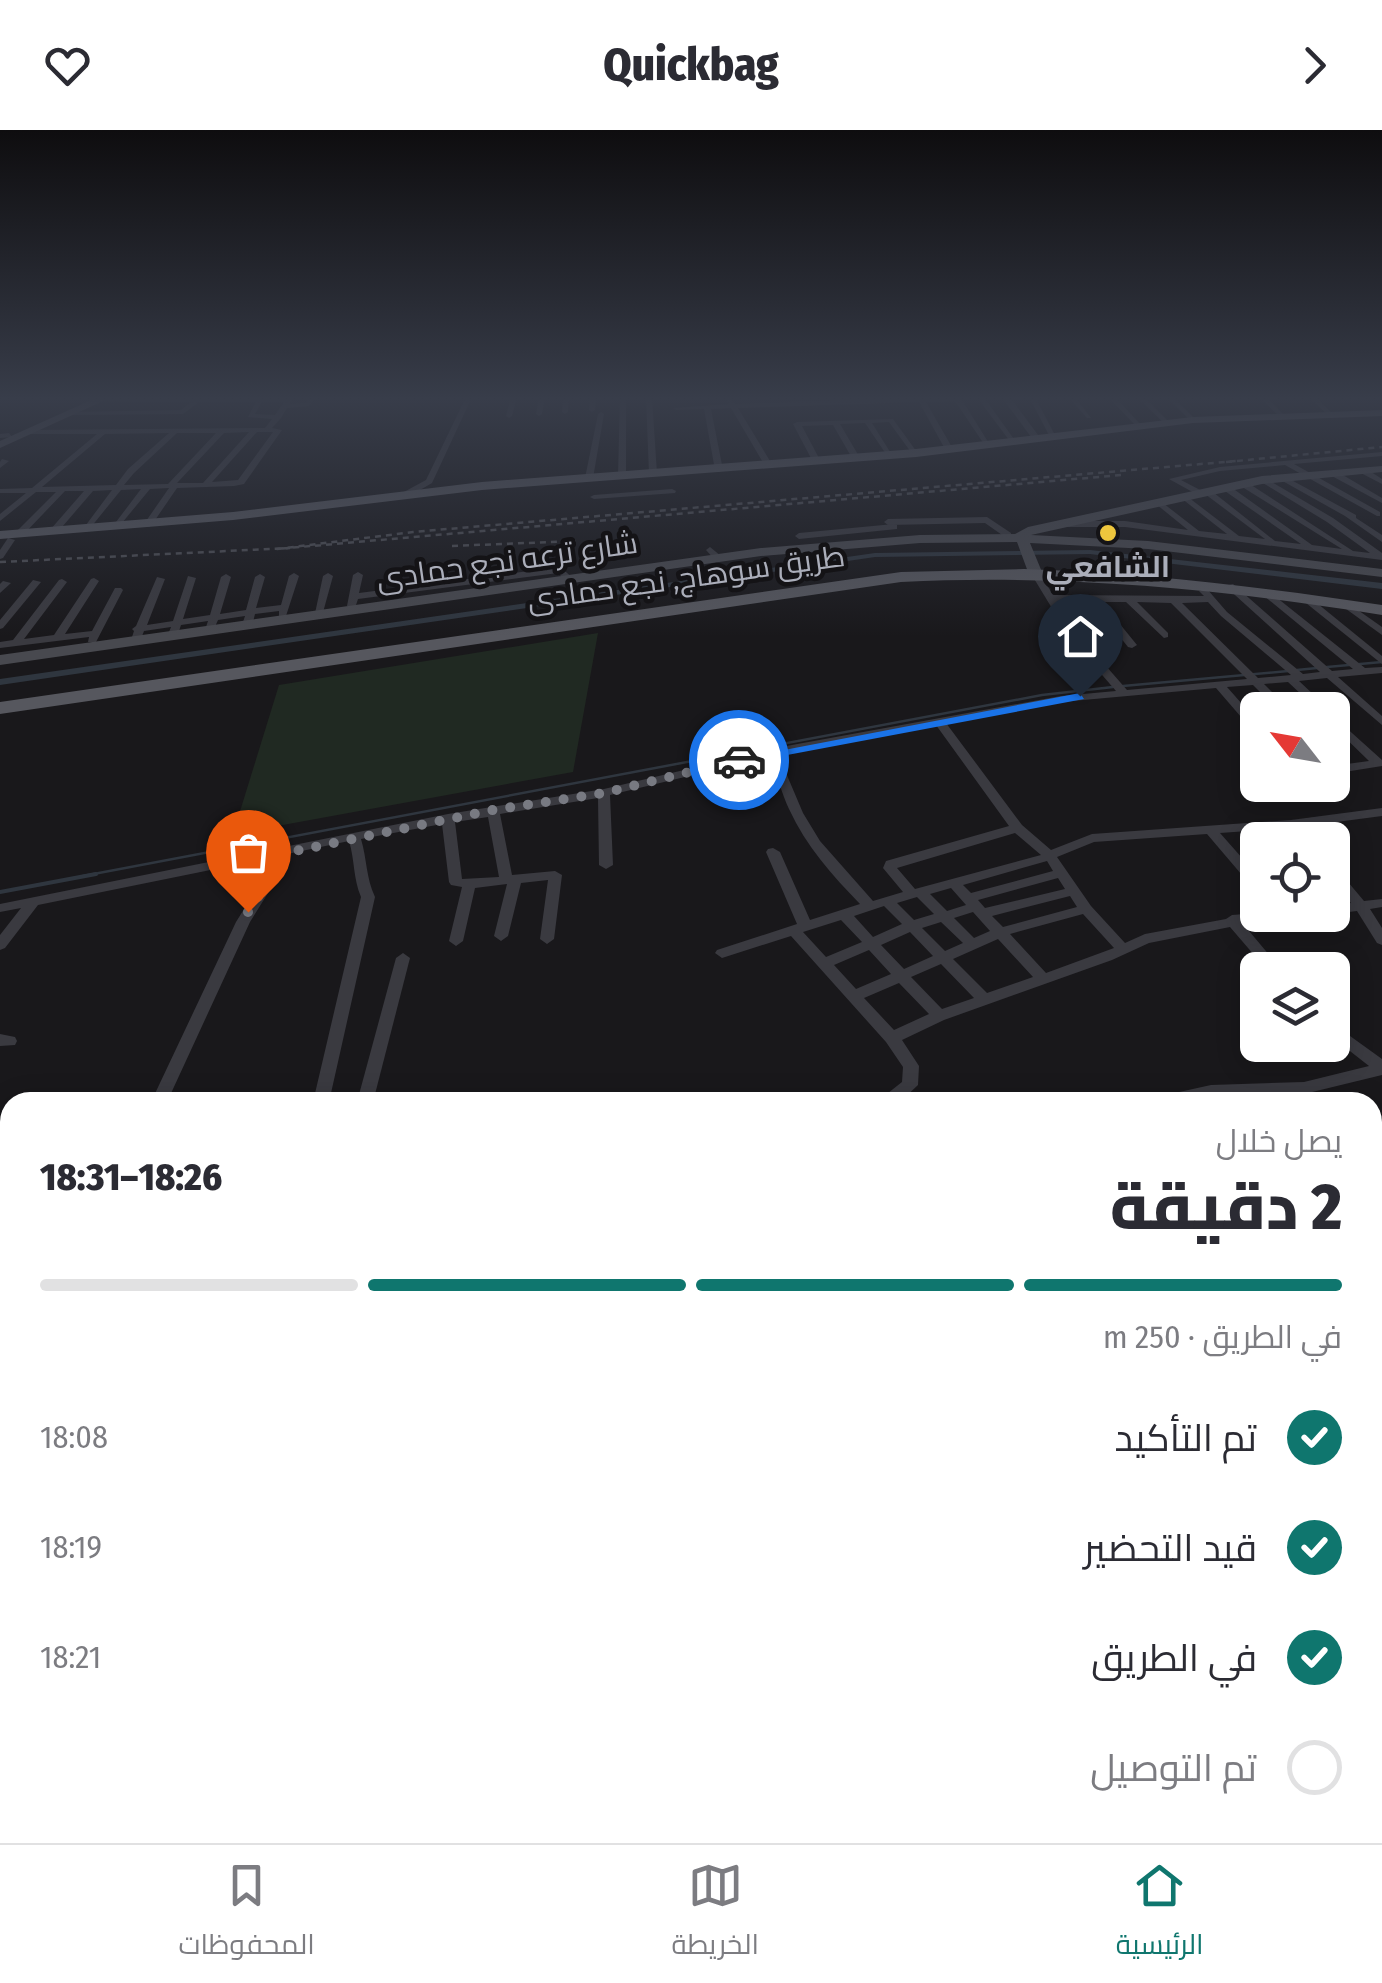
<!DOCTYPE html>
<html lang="ar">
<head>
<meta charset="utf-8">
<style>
	body { margin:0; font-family:"Fira Sans Condensed",Cairo,sans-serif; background:#f2f2f3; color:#2b2b33; direction:rtl; height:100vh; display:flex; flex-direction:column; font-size:38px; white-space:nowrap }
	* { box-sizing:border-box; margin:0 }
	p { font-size:32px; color:#7c7c81 }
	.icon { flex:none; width:55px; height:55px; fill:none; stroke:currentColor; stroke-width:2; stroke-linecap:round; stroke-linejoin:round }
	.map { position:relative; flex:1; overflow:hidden; direction:ltr }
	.sheet { position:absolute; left:0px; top:962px; width:1382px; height:752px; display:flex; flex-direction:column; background:#fff; border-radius:30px 30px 0 0; box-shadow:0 5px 25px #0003; direction:rtl }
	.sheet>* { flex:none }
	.needle { width:65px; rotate:301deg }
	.controls { position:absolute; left:1240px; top:562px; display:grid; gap:20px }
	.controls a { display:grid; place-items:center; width:110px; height:110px; border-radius:15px; background:#fff; box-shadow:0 5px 25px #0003; font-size:50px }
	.pin { position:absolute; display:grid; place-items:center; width:85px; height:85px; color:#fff; margin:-102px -42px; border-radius:50% 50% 50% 0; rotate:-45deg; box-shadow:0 0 10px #0007 }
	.pin .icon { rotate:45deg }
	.courier { position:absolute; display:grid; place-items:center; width:100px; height:100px; margin:-50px; border:8px solid #1a73e8; border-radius:50%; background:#fff; color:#222; box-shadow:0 2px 12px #0007 }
	.headline em { font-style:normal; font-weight:800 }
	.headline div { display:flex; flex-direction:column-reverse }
	.headline { display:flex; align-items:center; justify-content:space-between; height:170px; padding:0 40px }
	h1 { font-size:65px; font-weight:800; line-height:75px }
	.bar { display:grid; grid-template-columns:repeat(4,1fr); gap:15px 10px; align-content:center; height:120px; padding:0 40px }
	.bar i { height:12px; border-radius:8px; background:#e1e1e2 }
	.bar .selected { background:#0f766e }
	.bar p { grid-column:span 4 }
	ol { padding:0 40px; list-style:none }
	li { display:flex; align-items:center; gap:30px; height:110px }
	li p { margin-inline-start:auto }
	li .icon { padding:10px; border-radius:50%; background:#0f766e; color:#fff; stroke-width:4 }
	li:last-child { color:#7c7c81 }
	li i { width:55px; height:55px; border:5px solid #e1e1e2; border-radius:50% }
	header { display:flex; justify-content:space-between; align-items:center; height:130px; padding:0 40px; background:#fff; font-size:45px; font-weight:800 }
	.tab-bar { display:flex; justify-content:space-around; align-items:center; height:140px; border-top:2px solid #e1e1e2; background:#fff; font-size:28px; color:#7c7c81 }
	.tab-bar a { display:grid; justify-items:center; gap:5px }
	.tab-bar .selected { color:#0f766e }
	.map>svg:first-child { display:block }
</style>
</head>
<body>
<header><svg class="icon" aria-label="forward" viewBox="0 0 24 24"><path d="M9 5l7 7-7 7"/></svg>Quickbag<svg class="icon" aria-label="heart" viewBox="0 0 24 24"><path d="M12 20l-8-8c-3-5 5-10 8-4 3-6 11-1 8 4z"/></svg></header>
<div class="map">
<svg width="1382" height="1713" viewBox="0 0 1382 1713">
	<rect width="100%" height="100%" fill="#19181b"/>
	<polygon fill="#202922" points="598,503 573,642 233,704 279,555"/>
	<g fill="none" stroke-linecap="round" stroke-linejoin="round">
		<g stroke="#2f363f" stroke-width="2.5">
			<polyline points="1327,537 1382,532"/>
			<polyline points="1297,540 1317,538"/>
			<polyline points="1123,556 1288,541"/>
			<polyline points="83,746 1042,565 1113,557"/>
		</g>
		<polyline stroke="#2f363f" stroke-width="4" points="0,762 96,744"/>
		<polygon fill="#2f363f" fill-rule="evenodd" points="1090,420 1382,453 1382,459 1090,424 875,427 0,555 0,549 875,423"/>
		<g fill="#3a3a40" fill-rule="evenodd">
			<path d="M89,267l200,1 3,2 -2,4 15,-1 4,-6h7l-7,9 -22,2 -6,10 -9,10 10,2 -38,54 -10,2 -57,2 -26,38 -3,1 -4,-3 25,-36 -19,1 -33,40 -4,-3 28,-37 -20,1 -34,42 -4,-3 29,-39 -19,1 -37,43h-6v-4l34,-39h-19l-43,45h-6v-4l40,-40h-20l-36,29v-7l26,-21h-26v-4l32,-1 65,-54h-67l-3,-4 238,-2 7,-9 -24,-2 8,-15h-57l-16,12 -116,1 2,-3 112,-2 10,-8 -101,-1 -3,-2zM262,272h22l-9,13 -20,-1zM249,302l-46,51h-26l47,-50zM257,302h16l-35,48 -26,2zM169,303l-41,36 -12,16 -74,2 63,-53zM177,303h39l-48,51 -44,1 10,-12z"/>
			<polygon points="466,267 472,267 432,353 408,367 402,367 402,363 426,350"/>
			<polygon points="511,267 517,267 512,286 509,288 506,286"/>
			<polygon points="539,267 545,267 542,284 539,286 536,284"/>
			<polygon points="563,267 569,267 568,282 565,284 562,282"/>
			<polygon points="590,267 596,267 595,280 592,282 589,280"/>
			<polygon points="620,267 626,267 626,346 622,348 618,346"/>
			<polygon points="646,267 652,267 657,344 653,346 649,344"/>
			<polygon points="920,267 1010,267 1041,309 1034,311 1003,269 986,270 1016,312 1012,314 979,270 962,270 990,315 986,317 955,271 926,272 953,319 949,321 945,319 919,272 738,278 773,336 769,338 765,336 731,278 711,279 723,340 719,342 715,340 704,279 676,280 673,278 729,274 727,271 730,269 735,274"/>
			<polygon points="1029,267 1035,267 1057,309 1050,307"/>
			<polygon points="1068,267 1075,267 1091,288 1087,288"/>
			<polygon points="1108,267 1115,267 1141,295 1141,297 1137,297"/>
			<polygon points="1137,267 1144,267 1169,292 1169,294 1165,294"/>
			<polygon points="1166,267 1173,267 1195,289 1195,291 1191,291"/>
			<polygon points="1259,267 1266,267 1283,284 1283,286 1279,286"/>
			<polygon points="1308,267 1315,267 1332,283 1332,285 1328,285"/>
			<polygon points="601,282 604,284 593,348 589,350 585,348 598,284"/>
			<polygon points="893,289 919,325 913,325 889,292 872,293 892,325 888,327 865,293 840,294 860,328 856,330 852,328 833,295 802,296 821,332 817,334 813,332 793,294 797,292"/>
			<polygon points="9,303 12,307 0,308 0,304"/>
			<polygon points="1382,322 1382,326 1294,334 1380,382 1380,386 1377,386 1285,335 1220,341 1181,350 1202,361 1209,359 1275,411 1301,414 1222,359 1222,355 1228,355 1312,415 1342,419 1239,355 1239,351 1245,351 1353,421 1370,423 1327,392 1258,350 1265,348 1333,388 1382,423 1382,430 1125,397 1063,397 1059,394 1063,391 1125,391 1188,400 1156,374 1155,372 1159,370 1199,401 1227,404 1181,368 1181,364 1184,364 1239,406 1265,409 1205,364 1198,365 1169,349 1220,337"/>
			<polygon points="2,329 9,331 0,338 0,332"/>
			<polygon points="1359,338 1365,338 1382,349 1382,354 1359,342"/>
			<polygon points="1330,341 1336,341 1382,368 1382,373 1330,345"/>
			<polygon points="1282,345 1356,385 1356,388 1382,405 1382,412 1345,386 1279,349"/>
			<polygon points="672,359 676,361 675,363 594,369 590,367 594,365"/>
			<polygon points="987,387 1011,403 1011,407 1005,407 985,393 888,395 884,392 888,389"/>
			<polygon points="894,394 897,395 897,399 799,409 795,406 799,403"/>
			<polygon points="8,408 15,410 3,428 0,429 0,420"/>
			<polygon points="710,417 721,426 721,430 715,430 706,420"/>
			<polygon points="560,437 573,448 573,452 567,452 558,443 358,469 355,478 347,476 353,445 358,442 363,445 359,463"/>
			<path d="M1035,439l3,1 15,25 151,1 -5,-5 8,-2 20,23 76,62 17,-2 -95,-86 8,-2 99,87 21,-2 -95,-78 8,-2 99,79 17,-1v6l-44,4 44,39v9l-55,-47 -28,3 31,29h-12l-30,-28 -24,2 26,26h-12l-25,-25 -26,2 31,35v11l-4,-1 -38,-44 -155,14 -115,21 76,102 29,25 41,-16 199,-14 91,-12v8l-91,12 -71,5 38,43v13l-5,-1 -46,-54 -113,8 -37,15 34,49 34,37 20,-9 81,-15 6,-4 26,-2v2h19l-2,3 -31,7 38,45h-15l-37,-43 -81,16 -37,17 -168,60 -42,20 17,26 -1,19 -18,17h-19l2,-5 19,-15 1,-15 -17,-25 -95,-106 -69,22 -7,-5 2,-3 80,-26 -31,-72 2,-3 5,-1 7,4 30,68 50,-16c-28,-29 -54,-58 -71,-95 -8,-17 -12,-36 -21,-52l-158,38 3,70 -7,4 -7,-4 -1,-67 -98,16 12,61 43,-4 7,4 -8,64 -7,5 -7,-5 8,-59 -27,3 -13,53 -7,5 -7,-5 13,-52 -32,4 -12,53 -7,5 -7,-5 13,-54 -11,-2 -2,-3 -7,-58 -81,15c6,20 5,39 14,58l-46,205h-16l48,-205c-8,-19 -6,-36 -12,-56l-71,15 -5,29 -23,37 -83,180h-16l85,-180 23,-37 5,-26 -226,46 -33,43 -5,2v-15l21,-27 -21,4v-8l448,-90 156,-25 177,-42 280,-51 55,-5 -46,-53 -40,-66zM1057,471l35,1 36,45 4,1 5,-3 -35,-43h24l38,36 4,-1v-4l-31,-31 34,1 76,76 -120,11 -49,-56zM1208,472l13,14 70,59 -33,3 -76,-75zM936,595l73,101 -123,35 -3,7 20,24 -30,9 -53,-60 -17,-28 -25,-59zM488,687l11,60 -37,2 -7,-57zM1015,703l26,22 -126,34 -18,-21zM1047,731l6,10 -82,22 -8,-8zM1058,748l7,11 -80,19 -7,-8zM951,758l15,17 -19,6 -17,-17zM1070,766l7,11 -74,20 -11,-11zM917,767l17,17 -20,6 -17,-17zM884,776l18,18 -29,13 -19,-21zM973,782l17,19 -16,7 -20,-20zM1083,784l31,34 -68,25 -36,-39zM841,790l21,22 -36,15 -23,-25zM941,792l22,21 -18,8 -23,-23zM910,802l23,24 -29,13 -23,-24zM998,809l35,38 -46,16 -34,-34zM869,820l22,24 -35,15 -22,-24zM941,834l33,34 -32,11 -31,-32zM899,853l30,31 -35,16 -30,-32z"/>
			<polygon points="328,443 333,446 322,486 314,488 323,446"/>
			<polygon points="260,444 265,447 256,478 281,475 289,446 294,443 299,446 285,489 279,489 279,481 255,484 253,492 248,495 243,492 245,486 218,490 214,499 211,500 206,497 208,491 181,495 178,504 174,505 169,502 171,497 144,501 141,509 132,507 134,501 132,499 136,496 157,447 165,449 147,495 173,491 188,446 196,448 183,489 210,485 221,447 226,444 231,447 220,484 246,480 255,447"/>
			<polygon points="94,448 99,451 65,504 92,501 115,458 121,458 123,460 96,512 88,512 89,507 0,518 0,512 13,510 59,450 62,449 67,452 24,509 54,505 91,449"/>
			<polygon points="33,450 41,452 3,498 0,499 0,490"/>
			<polygon points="3,451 11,453 0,463 0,454"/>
			<polygon points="1301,465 1307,465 1382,526 1382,534 1301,469"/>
			<polygon points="1345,471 1382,497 1382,505 1342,476 1340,474"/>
			<polygon points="1332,585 1382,630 1382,636 1332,644 1332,636 1369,631 1332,595"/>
			<polygon points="1332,738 1337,739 1364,771 1382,769 1382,777 1370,779 1382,798 1382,815 1377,813 1357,781 1332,784 1332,775 1351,773 1332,751"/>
			<polygon points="403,823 410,828 373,972 357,972 396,828"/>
			<polygon points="1332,893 1382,929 1382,945 1304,964 1211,967 1188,972 1153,972 1155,967 1161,966 1211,955 1304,952 1369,936 1332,907"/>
			<polygon points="0,904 15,907 17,911 15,915 0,916"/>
			<polygon points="1382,992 1382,1006 1372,1010 1372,996"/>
			<rect x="0" y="1017" width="10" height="14"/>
			<rect x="1372" y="1319" width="10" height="22"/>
			<polygon points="10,1358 10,1380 0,1384 0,1362"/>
			<polygon points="10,1579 10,1605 0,1609 0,1583"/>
			<polygon points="1372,1659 1382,1664 1382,1704 1372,1700"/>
			<polygon points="10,1694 10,1705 31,1705 30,1713 2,1713 3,1705"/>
			<rect x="61" y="1705" width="28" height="8"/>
			<rect x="272" y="1705" width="28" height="8"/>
			<polygon points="359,1705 387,1705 386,1713 358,1713"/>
			<rect x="406" y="1705" width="28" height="8"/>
			<rect x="442" y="1705" width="28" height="8"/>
			<rect x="656" y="1705" width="28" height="8"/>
			<polygon points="748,1705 776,1705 777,1713 749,1713"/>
			<polygon points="1069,1705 1097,1705 1100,1713 1072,1713"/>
		</g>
		<g fill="#48494f" fill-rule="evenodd">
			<polygon points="98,267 112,267 0,318 0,311"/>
			<polygon points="1382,336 1382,342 1262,354 1031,405 1148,411 1382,439 1382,447 1148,419 1030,413 1042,442 1035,446 1028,442 1017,412 920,413 761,426 0,535 0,525 761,418 920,405 1015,404 1028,397 1262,346"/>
		</g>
		<g fill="#56575e" fill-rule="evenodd">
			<polygon points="1382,280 1382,286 1193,293 916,327 482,360 233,390 0,409 0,401 233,382 482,352 916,319 1193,287"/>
			<path d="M1024,439c120,4 239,18 358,36v10c-160,-26 -318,-41 -481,-33l-901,132v-12l901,-130z"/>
		</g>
		<g stroke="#4d4e54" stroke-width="2.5" stroke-dasharray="6 5" stroke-linecap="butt">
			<polyline points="1226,332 1382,317"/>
			<polyline points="1121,345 277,419 413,402 1236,331"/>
			<polyline points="452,416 576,411"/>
			<polyline points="0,432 290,418"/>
		</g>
	</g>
	<linearGradient id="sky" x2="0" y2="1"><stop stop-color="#0e0d0f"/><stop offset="0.53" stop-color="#383d4a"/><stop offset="1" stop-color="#383d4a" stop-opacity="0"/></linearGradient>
	<rect width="1382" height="507" fill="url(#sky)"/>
	<polygon fill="#1a73e8" points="1080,563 1084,569 739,634 732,630"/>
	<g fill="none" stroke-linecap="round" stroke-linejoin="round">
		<polyline stroke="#787a82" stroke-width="10" stroke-dasharray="0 18" points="248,782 266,755 271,726 493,680 604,663 739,630"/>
	</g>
	<circle fill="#eec63d" stroke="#141316" stroke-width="4" cx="1108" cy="403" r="10"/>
	<g text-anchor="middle" stroke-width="9" stroke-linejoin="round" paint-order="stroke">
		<g font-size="30" fill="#abaeba" stroke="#141316">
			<text transform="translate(507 431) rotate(-8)" y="10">شارع ترعه نجع حمادى</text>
			<text transform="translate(686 448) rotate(-8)" y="10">طريق سوهاج, نجع حمادى</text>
		</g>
		<g font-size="30" font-weight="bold" fill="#abaeba" stroke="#141316">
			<text x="1108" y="447">الشافعي</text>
		</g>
	</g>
</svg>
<div class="controls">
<a><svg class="needle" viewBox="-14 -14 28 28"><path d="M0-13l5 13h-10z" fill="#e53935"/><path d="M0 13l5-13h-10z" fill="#7c7c81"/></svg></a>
<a><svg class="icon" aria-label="locate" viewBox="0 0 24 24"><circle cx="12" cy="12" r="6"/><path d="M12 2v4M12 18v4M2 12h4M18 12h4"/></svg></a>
<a><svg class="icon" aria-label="layers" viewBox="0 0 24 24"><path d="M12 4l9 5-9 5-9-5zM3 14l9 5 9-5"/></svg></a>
</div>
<div class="pin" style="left:248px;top:782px;background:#ea580c"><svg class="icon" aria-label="bag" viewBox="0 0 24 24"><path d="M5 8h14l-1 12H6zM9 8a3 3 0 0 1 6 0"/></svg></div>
<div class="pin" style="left:1080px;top:566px;background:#1f2937"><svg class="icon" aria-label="home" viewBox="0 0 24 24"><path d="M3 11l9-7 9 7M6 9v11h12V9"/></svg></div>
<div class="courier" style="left:739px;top:630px"><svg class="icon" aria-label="car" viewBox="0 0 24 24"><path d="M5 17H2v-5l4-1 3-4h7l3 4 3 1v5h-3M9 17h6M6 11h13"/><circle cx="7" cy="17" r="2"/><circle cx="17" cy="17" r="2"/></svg></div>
<section class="sheet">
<div class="headline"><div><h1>2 دقيقة</h1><p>يصل خلال</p></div><em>18:26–18:31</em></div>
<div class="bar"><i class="selected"></i><i class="selected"></i><i class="selected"></i><i></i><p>في الطريق · 250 m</p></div>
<ol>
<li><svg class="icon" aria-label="check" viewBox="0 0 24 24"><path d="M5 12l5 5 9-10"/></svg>تم التأكيد<p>18:08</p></li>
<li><svg class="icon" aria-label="check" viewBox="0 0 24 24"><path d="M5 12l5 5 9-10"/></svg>قيد التحضير<p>18:19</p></li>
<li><svg class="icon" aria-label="check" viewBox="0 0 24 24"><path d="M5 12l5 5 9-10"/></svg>في الطريق<p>18:21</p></li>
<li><i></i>تم التوصيل</li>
</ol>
</section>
</div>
<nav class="tab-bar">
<a class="selected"><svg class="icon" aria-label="home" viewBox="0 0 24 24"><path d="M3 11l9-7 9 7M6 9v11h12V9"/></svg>الرئيسية</a>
<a><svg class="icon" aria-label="map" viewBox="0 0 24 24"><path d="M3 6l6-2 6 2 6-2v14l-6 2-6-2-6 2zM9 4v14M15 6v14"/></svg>الخريطة</a>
<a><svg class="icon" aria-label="saved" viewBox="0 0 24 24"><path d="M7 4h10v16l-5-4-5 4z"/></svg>المحفوظات</a>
</nav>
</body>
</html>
